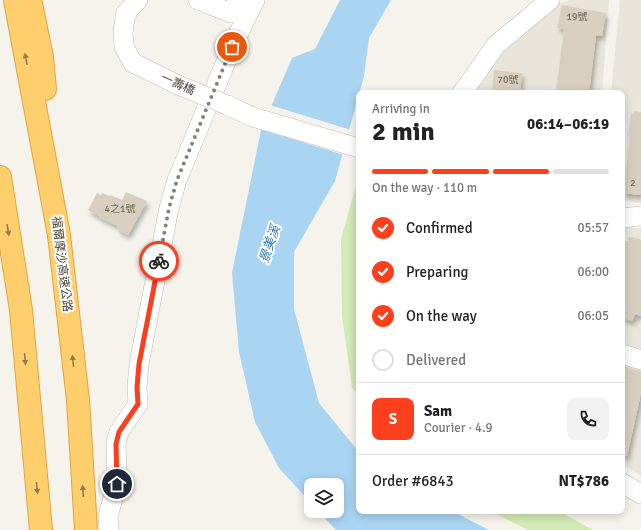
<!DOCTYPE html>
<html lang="en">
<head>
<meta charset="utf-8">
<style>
	body { margin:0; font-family:Signika,"Noto Sans TC",sans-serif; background:#f2f2f2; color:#222; height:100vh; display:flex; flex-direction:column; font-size:15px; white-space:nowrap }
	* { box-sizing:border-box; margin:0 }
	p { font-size:13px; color:#767676 }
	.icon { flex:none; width:22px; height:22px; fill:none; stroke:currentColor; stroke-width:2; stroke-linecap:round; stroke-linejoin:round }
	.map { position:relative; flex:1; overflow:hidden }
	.sheet { position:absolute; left:356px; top:90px; width:269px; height:424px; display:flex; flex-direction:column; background:#fff; border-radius:8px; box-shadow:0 2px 10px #0003 }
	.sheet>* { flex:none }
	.buttons { position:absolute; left:304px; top:478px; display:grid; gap:8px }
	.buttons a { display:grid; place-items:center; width:40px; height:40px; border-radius:8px; background:#fff; box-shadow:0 2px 10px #0003; font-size:20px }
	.pin { position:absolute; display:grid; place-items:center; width:34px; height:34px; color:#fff; margin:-17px; border:2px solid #fff; border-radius:50%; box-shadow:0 1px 4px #0007 }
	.courier { position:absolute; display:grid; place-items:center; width:40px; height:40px; margin:-20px; border:3px solid #fc3f1d; border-radius:50%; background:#fff; color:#222; box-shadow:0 1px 5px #0007 }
	.overview em { font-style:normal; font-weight:700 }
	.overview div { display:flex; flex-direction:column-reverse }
	.overview { display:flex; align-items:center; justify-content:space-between; height:68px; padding:0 16px }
	h1 { font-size:26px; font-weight:700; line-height:30px }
	.bar { display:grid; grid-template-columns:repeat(4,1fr); gap:6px 4px; align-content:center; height:48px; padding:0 16px }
	.bar i { height:5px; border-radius:3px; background:#e0e0e0 }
	.bar .selected { background:#fc3f1d }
	.bar p { grid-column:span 4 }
	.line { display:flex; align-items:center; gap:10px; padding:0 16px; border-top:1px solid #e0e0e0 }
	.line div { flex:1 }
	.round { display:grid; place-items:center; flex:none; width:42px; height:42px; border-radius:8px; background:#f2f2f2 }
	ol { padding:0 16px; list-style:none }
	li { display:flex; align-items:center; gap:12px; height:44px }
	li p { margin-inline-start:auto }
	li .icon { padding:4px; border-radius:50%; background:#fc3f1d; color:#fff; stroke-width:4 }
	li:last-child { color:#767676 }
	li i { width:22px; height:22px; border:2px solid #e0e0e0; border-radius:50% }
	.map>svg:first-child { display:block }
</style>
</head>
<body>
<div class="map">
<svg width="641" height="530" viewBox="0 0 641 530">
	<defs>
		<filter id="shadow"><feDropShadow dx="2.5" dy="4.5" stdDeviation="2" flood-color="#0004"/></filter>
	</defs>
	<rect width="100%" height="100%" fill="#f6f3ec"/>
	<g fill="#eae5da">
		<polygon points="570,0 609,0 602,93 467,93 479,71 551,7"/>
		<polygon points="620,0 641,0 641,203 622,201 622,93 611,93"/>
		<polygon points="622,227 630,228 641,228 641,476 634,471 622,465"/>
	</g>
	<g fill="#d2eab5">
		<polygon points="359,176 359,397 352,387 342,316 341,239"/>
		<polygon points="490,511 559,511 593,530 528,530"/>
	</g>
	<polygon fill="#a9d4f2" points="340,0 391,0 369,38 364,76 335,181 294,252 294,309 319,403 359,452 359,511 452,511 489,530 336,530 318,511 337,511 337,485 311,485 311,503 279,468 255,422 239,352 232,273 261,130 292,58 315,49"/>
	<polygon fill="#f6f3ec" points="270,105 351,130 344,155 260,129"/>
	<g fill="#d8cfc1" filter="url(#shadow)">
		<polygon points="562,5 606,13 602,36 596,35 589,93 556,93 564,29 557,28"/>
		<polygon points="494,70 522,73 520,93 492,93"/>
		<polygon points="634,111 641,112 641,195 623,193 630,137 628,137 631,113 634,114"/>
		<polygon points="126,192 147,201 128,235 117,229 118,226 99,217 99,216 88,210 97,193 101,195 102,193 109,196 110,195 122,200"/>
		<polygon points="629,237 641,239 641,316 635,314 632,321 622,317 622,241 628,241"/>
		<polygon points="622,366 641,371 641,393 627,456 622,456"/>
	</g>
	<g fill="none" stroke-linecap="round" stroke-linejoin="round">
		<g stroke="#c2bbae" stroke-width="20">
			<g id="minor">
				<polyline points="138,0 126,13 123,31 124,47 133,63 178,85"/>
				<polyline points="198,0 231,13 238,0"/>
				<polyline points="462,93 496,45 550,0"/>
				<polyline points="227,105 253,117 359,148"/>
				<polyline points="622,218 641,216"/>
				<polyline points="622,354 641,360"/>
				<polyline points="622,483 641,494"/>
				<polyline points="109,530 108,516 117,484 116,443 119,432 138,404 137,387 139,364 169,208 177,180 232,47 255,0"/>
			</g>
		</g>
		<g stroke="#e0a43c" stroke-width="24">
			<g id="highway">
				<polyline points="15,0 59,235"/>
				<polyline points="31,4 42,57 45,89"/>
				<polyline points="0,177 21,310 41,530"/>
			</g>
		</g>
		<use href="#minor" stroke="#fff" stroke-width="19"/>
		<use href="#highway" stroke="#ffcf6e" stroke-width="22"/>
		<g stroke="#c2bbae" stroke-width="20" stroke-linecap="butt">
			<polyline id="minor-bridge" points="178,85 227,105"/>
		</g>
		<g stroke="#e0a43c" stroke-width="24" stroke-linecap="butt">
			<polyline id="highway-bridge" points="59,235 78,400 86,530"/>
		</g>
		<use href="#minor-bridge" stroke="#fff" stroke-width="19"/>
		<use href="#highway-bridge" stroke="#ffcf6e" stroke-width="22"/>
	</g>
	<defs><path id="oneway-solid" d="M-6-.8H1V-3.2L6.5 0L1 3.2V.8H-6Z"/></defs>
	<g fill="#937c4e">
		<use href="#oneway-solid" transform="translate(26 59) rotate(-101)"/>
		<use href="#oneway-solid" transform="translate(8 230) rotate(81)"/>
		<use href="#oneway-solid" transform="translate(25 359) rotate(85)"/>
		<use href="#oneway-solid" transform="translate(73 361) rotate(-96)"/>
		<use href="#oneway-solid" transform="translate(37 488) rotate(85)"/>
		<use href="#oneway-solid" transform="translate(83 491) rotate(-94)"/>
	</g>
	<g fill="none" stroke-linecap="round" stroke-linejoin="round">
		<polyline stroke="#878178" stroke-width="4" stroke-dasharray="0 7.2" points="159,261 169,208 177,180 232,47"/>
		<polyline stroke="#fc3f1d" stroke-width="5" points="117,484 116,444 119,432 138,404 137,387 139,364 159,261"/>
	</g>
	<g text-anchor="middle" stroke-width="4" stroke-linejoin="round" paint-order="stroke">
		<g font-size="10" fill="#6e675b">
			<text x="577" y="20">19號</text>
			<text x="508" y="83">70號</text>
			<text x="633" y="186">2</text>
			<text x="120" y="212">4之1號</text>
		</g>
		<g font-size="12" fill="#4b4439" stroke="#fff">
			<text transform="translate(178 84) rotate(24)" y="4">一壽橋</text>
			<text transform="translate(62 264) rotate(83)" y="4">福爾摩沙高速公路</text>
		</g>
		<g font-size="13" font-style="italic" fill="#2e7ab2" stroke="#fff">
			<text transform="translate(269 244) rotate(-71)" y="5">景美溪</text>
		</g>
	</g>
</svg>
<div class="buttons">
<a><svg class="icon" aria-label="layers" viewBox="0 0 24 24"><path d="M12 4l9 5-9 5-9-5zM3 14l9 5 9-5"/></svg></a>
</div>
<div class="pin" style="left:232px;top:47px;background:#ea580c"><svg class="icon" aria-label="bag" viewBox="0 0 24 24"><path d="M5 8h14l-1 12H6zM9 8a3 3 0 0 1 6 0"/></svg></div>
<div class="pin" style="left:117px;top:484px;background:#1f2937"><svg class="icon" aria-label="home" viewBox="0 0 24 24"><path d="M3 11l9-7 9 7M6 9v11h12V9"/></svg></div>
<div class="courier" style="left:159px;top:261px"><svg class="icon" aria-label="bike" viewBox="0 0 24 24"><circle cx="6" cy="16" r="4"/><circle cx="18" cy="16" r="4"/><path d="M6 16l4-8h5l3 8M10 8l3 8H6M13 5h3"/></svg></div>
<section class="sheet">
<div class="overview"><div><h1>2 min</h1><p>Arriving in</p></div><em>06:14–06:19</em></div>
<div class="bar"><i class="selected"></i><i class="selected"></i><i class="selected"></i><i></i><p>On the way · 110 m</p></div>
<ol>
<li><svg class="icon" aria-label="check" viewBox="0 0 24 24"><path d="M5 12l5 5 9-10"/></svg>Confirmed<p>05:57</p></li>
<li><svg class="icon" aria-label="check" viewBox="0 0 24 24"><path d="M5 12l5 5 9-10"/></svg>Preparing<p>06:00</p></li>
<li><svg class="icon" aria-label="check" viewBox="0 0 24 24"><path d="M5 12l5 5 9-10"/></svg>On the way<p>06:05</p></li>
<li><i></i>Delivered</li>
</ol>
<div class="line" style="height:72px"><b class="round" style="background:#fc3f1d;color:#fff">S</b><div><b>Sam</b><p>Courier · 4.9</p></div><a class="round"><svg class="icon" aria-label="phone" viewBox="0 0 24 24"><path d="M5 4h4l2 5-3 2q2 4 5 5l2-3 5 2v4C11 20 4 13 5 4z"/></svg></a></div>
<div class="line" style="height:52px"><div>Order #6843</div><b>NT$786</b></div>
</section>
</div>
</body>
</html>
